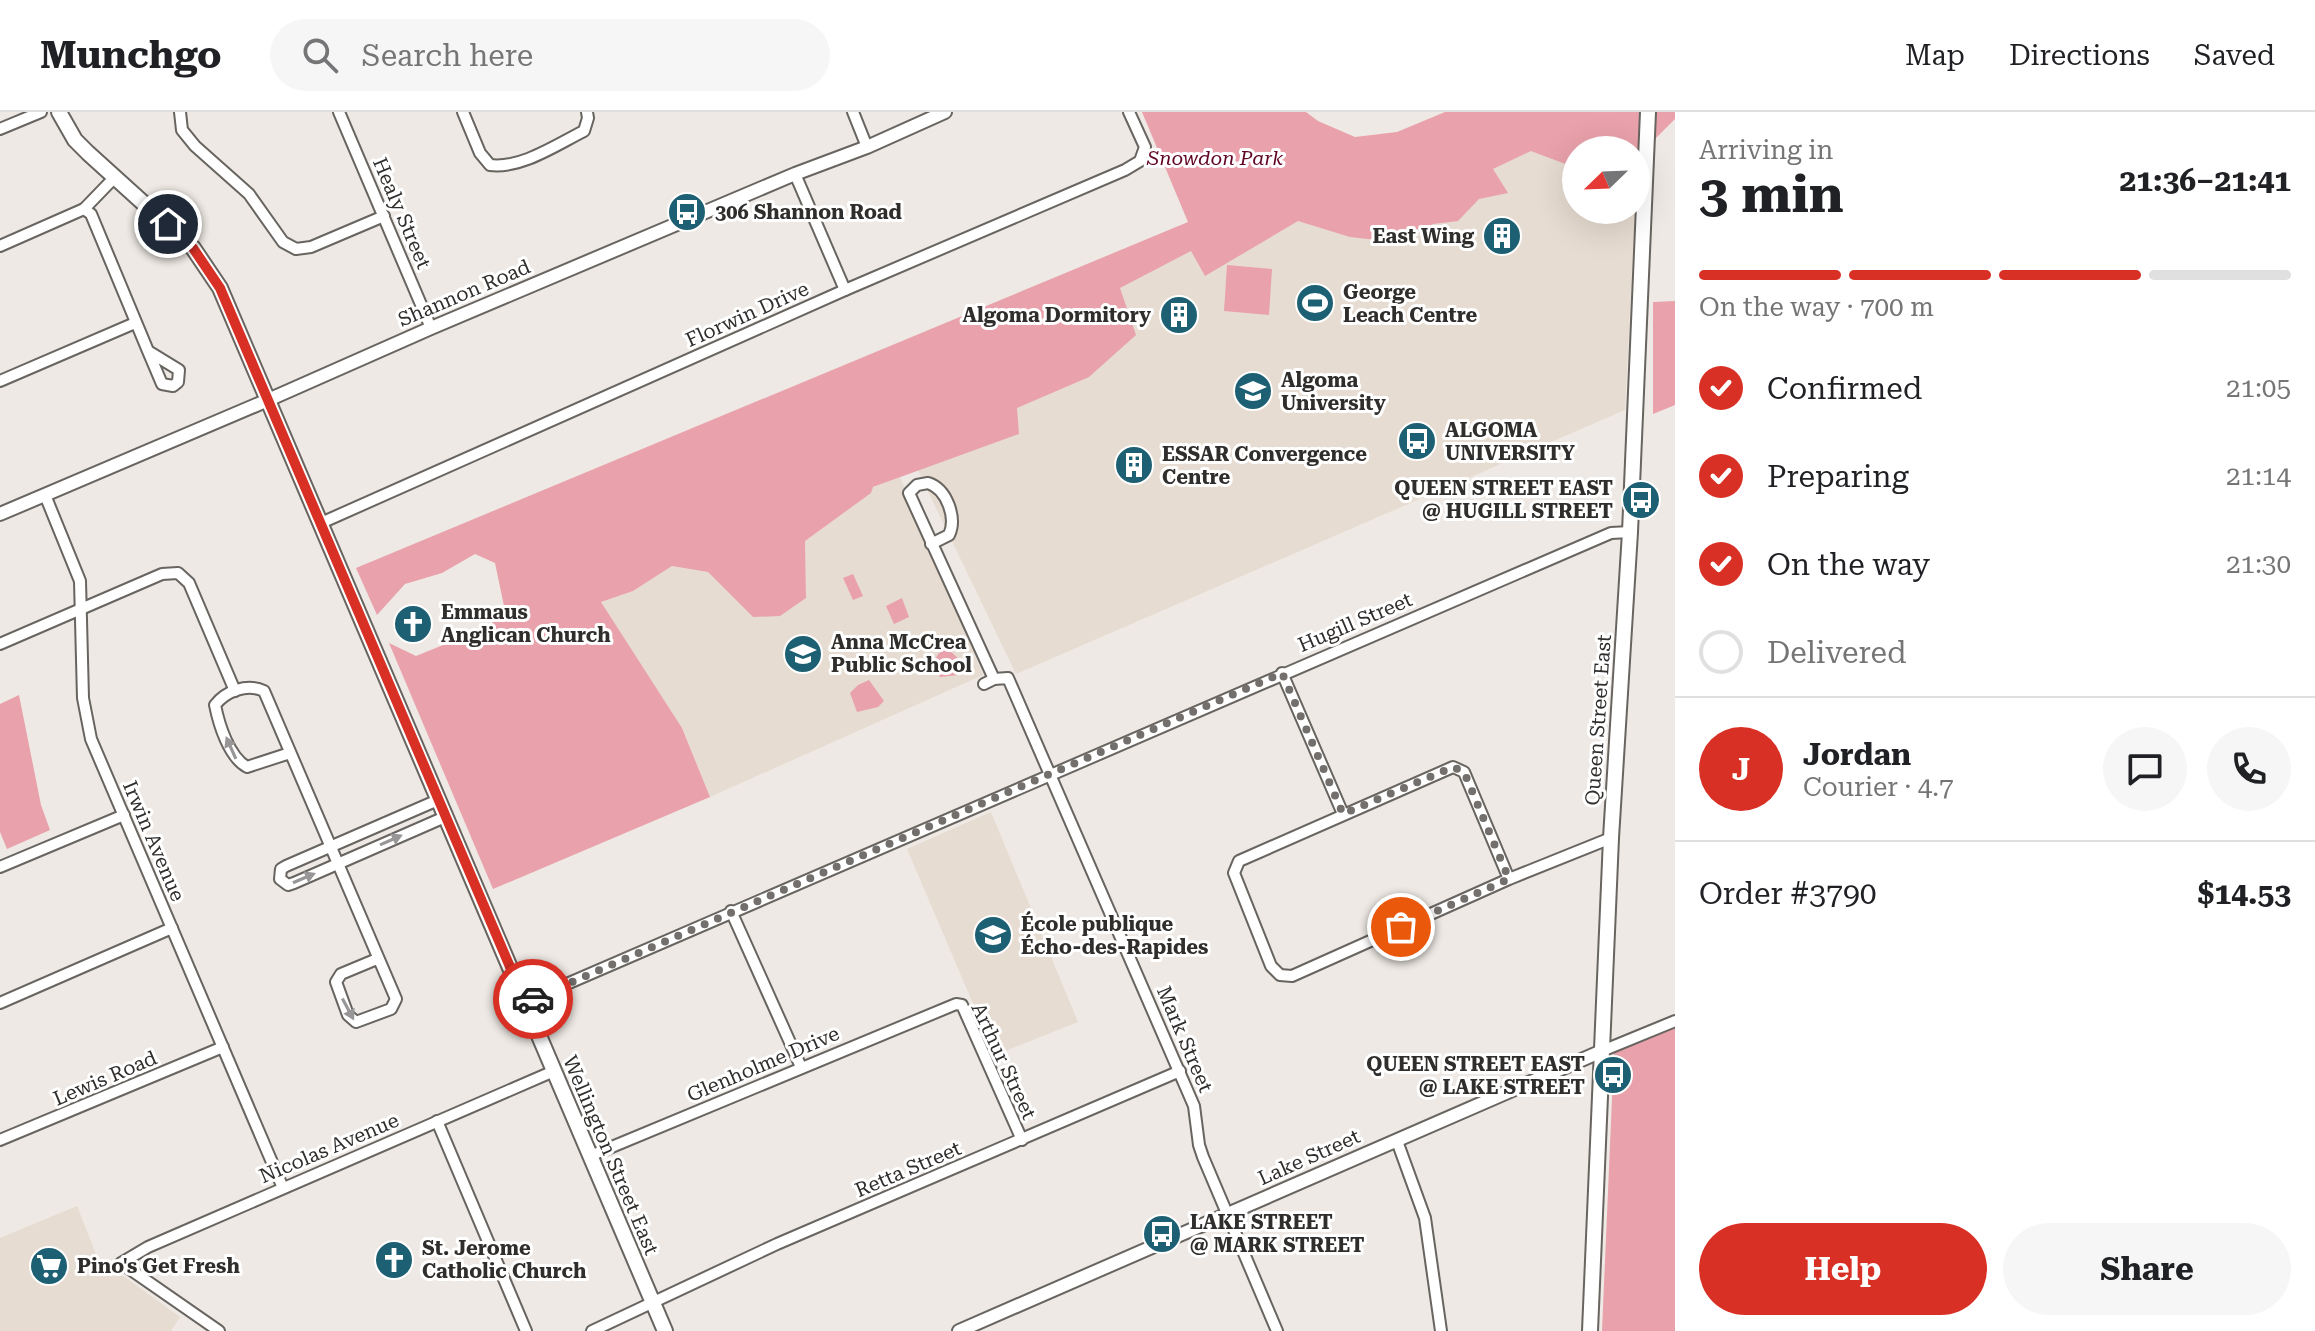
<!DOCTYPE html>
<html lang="en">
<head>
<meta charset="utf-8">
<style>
	body { margin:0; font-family:"Roboto Serif",serif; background:#f6f6f6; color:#202124; height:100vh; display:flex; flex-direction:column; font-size:30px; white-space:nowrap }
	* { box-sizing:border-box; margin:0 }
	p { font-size:26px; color:#757577 }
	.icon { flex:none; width:44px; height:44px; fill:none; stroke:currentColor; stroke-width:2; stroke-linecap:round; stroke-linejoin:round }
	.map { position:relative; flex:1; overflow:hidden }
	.sheet { display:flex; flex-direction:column; background:#fff; width:640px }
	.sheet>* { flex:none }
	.needle { width:52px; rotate:247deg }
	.tools { position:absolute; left:1562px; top:24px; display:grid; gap:16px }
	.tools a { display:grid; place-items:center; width:88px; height:88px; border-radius:50%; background:#fff; box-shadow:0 8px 32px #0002; font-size:40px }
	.pin { position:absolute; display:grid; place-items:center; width:68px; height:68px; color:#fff; margin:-34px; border:4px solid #fff; border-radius:50%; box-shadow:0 2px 8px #0007 }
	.courier { position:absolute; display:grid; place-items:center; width:80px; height:80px; margin:-40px; border:6px solid #d93025; border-radius:50%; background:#fff; color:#222; box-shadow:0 2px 10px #0007 }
	.head em { font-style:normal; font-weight:700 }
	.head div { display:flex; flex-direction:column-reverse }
	.head { display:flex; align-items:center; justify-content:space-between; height:136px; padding:0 24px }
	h1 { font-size:52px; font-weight:700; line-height:60px }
	.bar { display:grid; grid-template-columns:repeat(4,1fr); gap:12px 8px; align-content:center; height:96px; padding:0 24px }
	.bar i { height:10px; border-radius:6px; background:#e0e0e0 }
	.bar .on { background:#d93025 }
	.bar p { grid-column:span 4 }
	.line { display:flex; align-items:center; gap:20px; padding:0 24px; border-top:2px solid #e0e0e0 }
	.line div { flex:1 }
	.round { display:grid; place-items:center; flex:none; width:84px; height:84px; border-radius:42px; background:#f6f6f6 }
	ol { padding:0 24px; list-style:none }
	li { display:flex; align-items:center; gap:24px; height:88px }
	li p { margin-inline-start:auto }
	li .icon { padding:8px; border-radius:50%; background:#d93025; color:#fff; stroke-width:4 }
	li:last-child { color:#757577 }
	li i { width:44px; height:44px; border:4px solid #e0e0e0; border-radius:50% }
	.action { display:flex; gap:16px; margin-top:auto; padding:16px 24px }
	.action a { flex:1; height:92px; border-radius:48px; background:#d93025; color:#fff; font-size:32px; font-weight:700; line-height:92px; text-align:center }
	.action a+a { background:#f6f6f6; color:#202124 }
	header { display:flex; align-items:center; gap:48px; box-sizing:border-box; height:112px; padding:0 40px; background:#fff; border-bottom:2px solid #e0e0e0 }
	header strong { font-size:38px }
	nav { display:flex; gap:44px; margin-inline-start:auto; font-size:28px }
	.search { width:560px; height:72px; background:#f6f6f6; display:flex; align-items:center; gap:20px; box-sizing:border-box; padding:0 28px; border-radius:44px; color:#757577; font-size:30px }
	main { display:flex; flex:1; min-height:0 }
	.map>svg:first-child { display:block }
</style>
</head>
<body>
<header>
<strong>Munchgo</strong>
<div class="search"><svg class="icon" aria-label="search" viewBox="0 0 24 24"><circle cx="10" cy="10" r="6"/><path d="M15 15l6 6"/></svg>Search here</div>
<nav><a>Map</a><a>Directions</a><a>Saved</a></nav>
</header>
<main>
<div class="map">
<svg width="1675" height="1219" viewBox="0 0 1675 1219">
	<rect width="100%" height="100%" fill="#eee9e4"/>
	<g fill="#e7dcd1">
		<polygon points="1640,0 1636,80 1636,38 1576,38 1576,98 1635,98 1625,298 1016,562 870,259 1164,137"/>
		<polygon points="900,365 983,563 710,685 682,616 601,490 633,479 672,454 708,460 753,505 806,486 805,429 871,381 872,376"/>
		<polygon points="991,700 1078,910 995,943 907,737"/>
		<polygon points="77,1094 97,1145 180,1205 171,1219 0,1219 0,1126"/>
	</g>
	<g fill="#e9a1ab">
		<polygon points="1142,0 1306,0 1318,9 1355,25 1397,20 1445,0 1675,0 1675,7 1636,46 1636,38 1576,38 1576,56 1531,39 1493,57 1508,81 1479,87 1458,109 1433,112 1395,130 1350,125 1298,109 1205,164 1191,139 1120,176 1136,223 1089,265 1017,296 1019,322 873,375 871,381 805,429 806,486 780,504 753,505 708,460 672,454 633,479 601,490 682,616 710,685 493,777 389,531 416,544 490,514 504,494 495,451 475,442 442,461 405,472 377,503 356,456 1188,110"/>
		<polygon points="1227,153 1272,157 1269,203 1224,199"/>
		<polygon points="1675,189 1675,293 1653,302 1653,190"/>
		<polygon points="853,462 863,484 853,488 843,466"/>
		<polygon points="902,486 909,505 894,512 886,494"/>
		<polygon points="947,536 961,549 964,559 958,563 940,565 933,550 939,541"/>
		<polygon points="869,568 884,589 878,595 857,600 850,581 858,573"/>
		<polygon points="19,583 41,693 50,718 7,737 0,720 0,592"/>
		<polygon points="1675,912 1675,1219 1602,1219 1614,940"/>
	</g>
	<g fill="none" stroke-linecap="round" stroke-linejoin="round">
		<g stroke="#68645f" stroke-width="14">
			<g id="minor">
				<polyline points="180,0 182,18 195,34 249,82 283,130 296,137 311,135 384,104"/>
				<polyline points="339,0 431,216"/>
				<path d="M463,0l17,41 10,12c31,4 66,-20 94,-34l4,-13 -1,-6"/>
				<polyline points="853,0 867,35"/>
				<polyline points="0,17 41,0"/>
				<polyline points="795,62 845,178"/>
				<polyline points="84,97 91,102 148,239 179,258 178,270 173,274 162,272 148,239"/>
				<polyline points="0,134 84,97 114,66"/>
				<polyline points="0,269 135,211"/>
				<polyline points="45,383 80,469 83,586 91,627 283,1076"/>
				<polyline points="321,411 845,178 1125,58 1140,49 1145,35 1129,0"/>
				<path d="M931,432l18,-9c8,-17 -2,-46 -21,-52l-11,2 -8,8 85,186"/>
				<polyline points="0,532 162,462 178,461 189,471 235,579"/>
				<polyline points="1282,561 1343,702"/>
				<polyline points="984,572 994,567 1008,566 1194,994 1199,1033 1203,1045 1277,1219"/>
				<path d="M290,641l-43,14c-18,-10 -28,-42 -32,-62 11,-14 32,-22 49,-14l132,308 -5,10 -35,13 -8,-7 -12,-33 5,-8 36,-15"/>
				<polyline points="438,688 286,754 281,757 280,767 288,773 294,771 445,705"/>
				<polyline points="0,755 124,703"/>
				<polyline points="1509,767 1464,660 1453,655 1239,749 1234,761 1271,854 1280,863 1292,864 1509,767 1611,726"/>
				<polyline points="731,799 801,955"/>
				<polyline points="525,890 1611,421 1630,420"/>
				<polyline points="0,891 172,816"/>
				<polyline points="1602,939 1675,909"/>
				<polyline points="437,1009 526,1219"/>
				<polyline points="0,1028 223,935"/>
				<polyline points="1397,1029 1425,1106 1441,1219"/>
				<polyline points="590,1044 956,892 962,893 1022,1028"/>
				<polyline points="219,1219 121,1151 148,1135 554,959"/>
				<polyline points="592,1219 777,1132 1180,959"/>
			</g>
		</g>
		<g stroke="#68645f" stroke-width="16">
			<g id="tertiary">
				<polyline points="0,402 268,288 431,216 795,62 867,35 945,0"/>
				<polyline points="959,1219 1602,939"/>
			</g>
		</g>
		<g stroke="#68645f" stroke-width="18">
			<g id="secondary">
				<polyline points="59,0 75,28 88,41 193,136 220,176 665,1219"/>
				<polyline points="1590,1219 1611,726 1630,420 1648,0"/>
			</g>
		</g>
		<use href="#minor" stroke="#fff" stroke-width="10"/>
		<use href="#tertiary" stroke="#fff" stroke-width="12"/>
		<use href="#secondary" stroke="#fff" stroke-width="14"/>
	</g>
	<defs><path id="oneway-solid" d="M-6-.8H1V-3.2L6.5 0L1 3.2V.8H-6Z" transform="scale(2)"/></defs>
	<g fill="#989696">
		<use href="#oneway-solid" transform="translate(231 636) rotate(-114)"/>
		<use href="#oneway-solid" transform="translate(391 728) rotate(-24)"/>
		<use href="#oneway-solid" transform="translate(304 766) rotate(-23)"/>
		<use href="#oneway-solid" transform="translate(348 897) rotate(62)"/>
	</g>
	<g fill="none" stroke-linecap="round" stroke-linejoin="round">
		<polyline stroke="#726f6c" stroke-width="8" stroke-dasharray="0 14.4" points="533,887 1282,561 1343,702 1453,655 1464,660 1509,767 1401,815"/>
		<polyline stroke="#d93025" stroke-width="10" points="168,112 193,136 220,176 525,890 533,887"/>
	</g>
	<defs>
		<g id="bus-disc" transform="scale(2)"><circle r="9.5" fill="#1d6073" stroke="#fff"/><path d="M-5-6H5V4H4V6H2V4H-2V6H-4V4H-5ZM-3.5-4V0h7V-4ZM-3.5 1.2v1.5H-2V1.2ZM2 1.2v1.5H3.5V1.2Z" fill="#fff"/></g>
		<g id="building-disc" transform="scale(2)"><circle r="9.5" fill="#1d6073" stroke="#fff"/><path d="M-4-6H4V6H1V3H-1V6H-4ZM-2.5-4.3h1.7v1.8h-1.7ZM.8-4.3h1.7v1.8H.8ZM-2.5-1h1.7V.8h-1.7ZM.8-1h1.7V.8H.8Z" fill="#fff"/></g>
		<g id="stadium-disc" transform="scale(2)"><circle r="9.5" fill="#1d6073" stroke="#fff"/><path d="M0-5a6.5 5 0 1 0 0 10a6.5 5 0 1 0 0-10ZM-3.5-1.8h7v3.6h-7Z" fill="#fff"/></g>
		<g id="university-disc" transform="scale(2)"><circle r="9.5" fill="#1d6073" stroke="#fff"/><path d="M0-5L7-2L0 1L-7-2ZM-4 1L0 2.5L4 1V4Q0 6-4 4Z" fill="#fff"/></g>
		<g id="church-disc" transform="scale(2)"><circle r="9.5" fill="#1d6073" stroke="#fff"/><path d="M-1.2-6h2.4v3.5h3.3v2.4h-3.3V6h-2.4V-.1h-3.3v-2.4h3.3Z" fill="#fff"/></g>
		<g id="school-disc" transform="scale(2)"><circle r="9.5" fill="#1d6073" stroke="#fff"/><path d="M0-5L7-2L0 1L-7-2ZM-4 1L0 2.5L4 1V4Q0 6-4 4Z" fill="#fff"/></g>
		<g id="supermarket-disc" transform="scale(2)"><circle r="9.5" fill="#1d6073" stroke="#fff"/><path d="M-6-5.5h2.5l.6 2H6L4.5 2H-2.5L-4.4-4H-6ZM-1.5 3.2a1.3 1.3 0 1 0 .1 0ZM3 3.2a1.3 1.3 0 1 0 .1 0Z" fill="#fff"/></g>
	</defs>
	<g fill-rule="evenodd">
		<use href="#bus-disc" x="687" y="100"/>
		<use href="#building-disc" x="1502" y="124"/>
		<use href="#stadium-disc" x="1315" y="191"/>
		<use href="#building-disc" x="1179" y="203"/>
		<use href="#university-disc" x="1253" y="279"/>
		<use href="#bus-disc" x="1417" y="329"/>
		<use href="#building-disc" x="1134" y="353"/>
		<use href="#bus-disc" x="1641" y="388"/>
		<use href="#church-disc" x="413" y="512"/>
		<use href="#school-disc" x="803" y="542"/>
		<use href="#school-disc" x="993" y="823"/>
		<use href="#bus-disc" x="1613" y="963"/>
		<use href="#bus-disc" x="1162" y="1122"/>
		<use href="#church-disc" x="394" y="1148"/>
		<use href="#supermarket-disc" x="49" y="1154"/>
	</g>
	<g text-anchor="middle" stroke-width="6" stroke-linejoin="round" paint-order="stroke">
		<g font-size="20" font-style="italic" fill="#610524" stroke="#fff">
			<text x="1215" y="53">Snowdon Park</text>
		</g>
		<g font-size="20" font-weight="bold" fill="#302e2c" stroke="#fff" text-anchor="start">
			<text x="715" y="107">306 Shannon Road</text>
			<text x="1474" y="131" text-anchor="end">East Wing</text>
			<text x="1343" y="187">George<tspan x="1343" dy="23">Leach Centre</tspan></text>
			<text x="1151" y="210" text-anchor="end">Algoma Dormitory</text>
			<text x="1281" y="275">Algoma<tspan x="1281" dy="23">University</tspan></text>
			<text x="1445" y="325">ALGOMA<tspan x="1445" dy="23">UNIVERSITY</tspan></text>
			<text x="1162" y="349">ESSAR Convergence<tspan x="1162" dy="23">Centre</tspan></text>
			<text x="1613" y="383" text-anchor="end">QUEEN STREET EAST<tspan x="1613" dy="23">@ HUGILL STREET</tspan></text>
			<text x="441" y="507">Emmaus<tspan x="441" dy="23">Anglican Church</tspan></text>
			<text x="831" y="537">Anna McCrea<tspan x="831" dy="23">Public School</tspan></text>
			<text x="1021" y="819">École publique<tspan x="1021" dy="23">Écho-des-Rapides</tspan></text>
			<text x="1585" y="959" text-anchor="end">QUEEN STREET EAST<tspan x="1585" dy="23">@ LAKE STREET</tspan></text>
			<text x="1190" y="1117">LAKE STREET<tspan x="1190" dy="23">@ MARK STREET</tspan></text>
			<text x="422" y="1143">St. Jerome<tspan x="422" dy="23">Catholic Church</tspan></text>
			<text x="77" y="1161">Pino's Get Fresh</text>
		</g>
		<g font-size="20" fill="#302e2c" stroke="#fff">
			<text transform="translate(402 101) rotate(67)" y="7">Healy Street</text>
			<text transform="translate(464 181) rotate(-23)" y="7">Shannon Road</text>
			<text transform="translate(747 202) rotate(-24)" y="7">Florwin Drive</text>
			<text transform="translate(1355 510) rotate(-23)" y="7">Hugill Street</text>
			<text transform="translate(1598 608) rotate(-86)" y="7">Queen Street East</text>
			<text transform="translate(154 729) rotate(67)" y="7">Irwin Avenue</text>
			<text transform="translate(1185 927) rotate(67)" y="7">Mark Street</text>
			<text transform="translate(1004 949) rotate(65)" y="7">Arthur Street</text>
			<text transform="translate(763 952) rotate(-23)" y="7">Glenholme Drive</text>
			<text transform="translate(105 966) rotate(-23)" y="7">Lewis Road</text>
			<text transform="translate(329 1036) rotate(-23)" y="7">Nicolas Avenue</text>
			<text transform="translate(611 1043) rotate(67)" y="7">Wellington Street East</text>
			<text transform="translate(1309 1045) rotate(-24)" y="7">Lake Street</text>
			<text transform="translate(908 1057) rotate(-23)" y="7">Retta Street</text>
		</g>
	</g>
</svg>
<div class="tools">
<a><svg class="needle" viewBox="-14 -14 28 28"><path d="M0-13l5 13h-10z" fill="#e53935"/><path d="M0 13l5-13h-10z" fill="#757577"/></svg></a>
</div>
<div class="pin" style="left:1401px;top:815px;background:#ea580c"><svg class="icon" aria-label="bag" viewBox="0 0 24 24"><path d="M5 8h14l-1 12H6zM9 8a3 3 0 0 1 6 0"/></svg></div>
<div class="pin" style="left:168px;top:112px;background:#1f2937"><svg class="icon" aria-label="home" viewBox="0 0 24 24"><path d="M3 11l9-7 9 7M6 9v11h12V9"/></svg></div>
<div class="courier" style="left:533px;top:887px"><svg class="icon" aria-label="car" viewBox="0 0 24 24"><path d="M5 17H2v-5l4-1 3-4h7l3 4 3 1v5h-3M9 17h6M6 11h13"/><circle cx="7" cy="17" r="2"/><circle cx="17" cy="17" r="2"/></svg></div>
</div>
<section class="sheet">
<div class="head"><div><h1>3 min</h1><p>Arriving in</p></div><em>21:36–21:41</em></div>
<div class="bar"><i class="on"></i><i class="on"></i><i class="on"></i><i></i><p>On the way · 700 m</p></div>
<ol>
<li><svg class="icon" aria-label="check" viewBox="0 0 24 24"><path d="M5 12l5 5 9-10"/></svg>Confirmed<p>21:05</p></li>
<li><svg class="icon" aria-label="check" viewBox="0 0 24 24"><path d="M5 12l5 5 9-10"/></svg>Preparing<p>21:14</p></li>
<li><svg class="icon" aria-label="check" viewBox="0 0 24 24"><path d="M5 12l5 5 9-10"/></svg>On the way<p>21:30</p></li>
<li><i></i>Delivered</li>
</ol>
<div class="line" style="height:144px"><b class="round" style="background:#d93025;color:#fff">J</b><div><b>Jordan</b><p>Courier · 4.7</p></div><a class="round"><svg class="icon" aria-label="chat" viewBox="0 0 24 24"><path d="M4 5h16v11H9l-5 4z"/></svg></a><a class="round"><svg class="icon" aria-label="phone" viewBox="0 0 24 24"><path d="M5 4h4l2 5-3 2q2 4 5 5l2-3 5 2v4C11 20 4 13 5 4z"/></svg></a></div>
<div class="line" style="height:104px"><div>Order #3790</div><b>$14.53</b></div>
<div class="action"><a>Help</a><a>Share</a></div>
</section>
</main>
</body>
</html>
